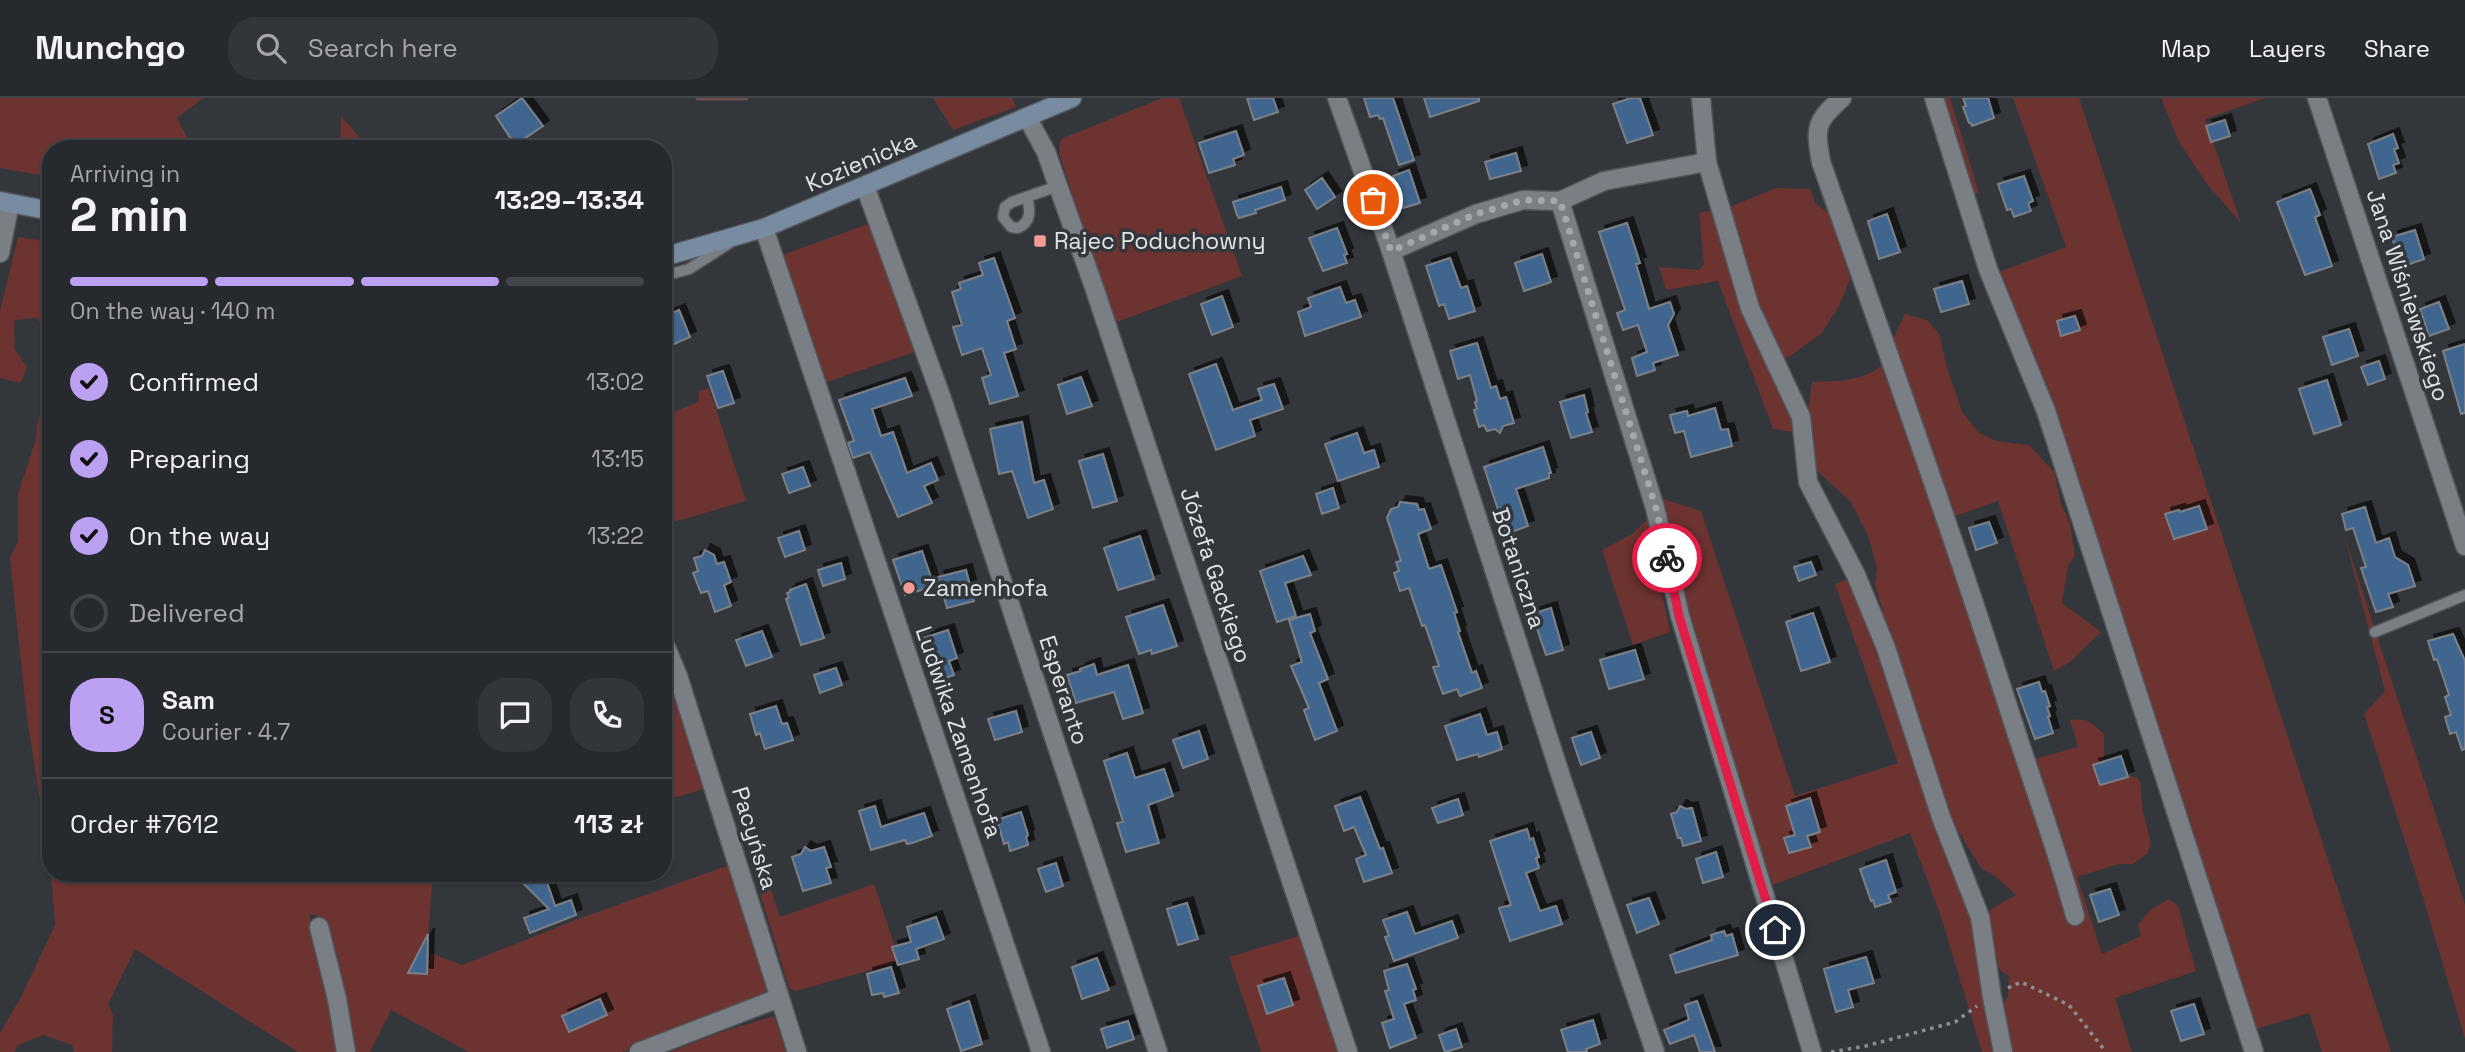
<!DOCTYPE html>
<html lang="en">
<head>
<meta charset="utf-8">
<style>
	body { margin:0; font-family:"Space Grotesk",sans-serif; background:#323539; color:#f1f3f6; height:100vh; display:flex; flex-direction:column; font-size:26px; white-space:nowrap }
	* { box-sizing:border-box; margin:0 }
	p { font-size:23px; color:#a4a6aa }
	.icon { flex:none; width:38px; height:38px; fill:none; stroke:currentColor; stroke-width:2; stroke-linecap:round; stroke-linejoin:round }
	.map { position:relative; flex:1; overflow:hidden }
	.side { position:absolute; left:42px; top:42px; width:630px; height:742px; display:flex; flex-direction:column; background:#26292d; border-radius:28px; box-shadow:0 2px 5px #0004,0 0 0 2px #424549 }
	.side>* { flex:none }
	.pin { position:absolute; display:grid; place-items:center; width:60px; height:60px; color:#fff; margin:-30px; border:4px solid #fff; border-radius:50%; box-shadow:0 2px 7px #0007 }
	.courier { position:absolute; display:grid; place-items:center; width:70px; height:70px; margin:-35px; border:5px solid #e11d48; border-radius:50%; background:#fff; color:#222; box-shadow:0 2px 9px #0007 }
	.summary em { font-style:normal; font-weight:700 }
	.summary div { display:flex; flex-direction:column-reverse }
	.summary { display:flex; align-items:center; justify-content:space-between; height:119px; padding:0 28px }
	h1 { font-size:46px; font-weight:700; line-height:52px }
	.bar { display:grid; grid-template-columns:repeat(4,1fr); gap:10px 7px; align-content:center; height:84px; padding:0 28px }
	.bar i { height:9px; border-radius:5px; background:#424549 }
	.bar .on { background:#bca0f2 }
	.bar p { grid-column:span 4 }
	.line { display:flex; align-items:center; gap:18px; padding:0 28px; border-top:2px solid #424549 }
	.line div { flex:1 }
	.round { display:grid; place-items:center; flex:none; width:74px; height:74px; border-radius:28px; background:#323539 }
	ol { padding:0 28px; list-style:none }
	li { display:flex; align-items:center; gap:21px; height:77px }
	li p { margin-inline-start:auto }
	li .icon { padding:7px; border-radius:50%; background:#bca0f2; color:#111; stroke-width:4 }
	li:last-child { color:#a4a6aa }
	li i { width:38px; height:38px; border:4px solid #424549; border-radius:50% }
	header { display:flex; align-items:center; gap:42px; box-sizing:border-box; height:98px; padding:0 35px; background:#26292d; border-bottom:2px solid #424549 }
	header strong { font-size:33px }
	nav { display:flex; gap:38px; margin-inline-start:auto; font-size:24px }
	.search { width:490px; height:63px; background:#323539; display:flex; align-items:center; gap:18px; box-sizing:border-box; padding:0 24px; border-radius:28px; color:#a4a6aa; font-size:26px }
	.map>svg:first-child { display:block }
</style>
</head>
<body>
<header>
<strong>Munchgo</strong>
<div class="search"><svg class="icon" aria-label="search" viewBox="0 0 24 24"><circle cx="10" cy="10" r="6"/><path d="M15 15l6 6"/></svg>Search here</div>
<nav><a>Map</a><a>Layers</a><a>Share</a></nav>
</header>
<div class="map">
<svg width="2465" height="954" viewBox="0 0 2465 954">
	<defs>
		<filter id="shadow"><feDropShadow dx="6" dy="-6" stdDeviation="0" flood-color="#0009"/></filter>
	</defs>
	<rect width="100%" height="100%" fill="#33373c"/>
	<g fill="#6c3331">
		<polygon points="0,0 203,0 177,20 193,51 51,51 51,79 0,70"/>
		<polygon points="933,0 1012,0 1016,9 953,32"/>
		<polygon points="1162,0 1179,0 1242,178 1114,225 1059,55 1061,41"/>
		<polygon points="1940,0 1950,0 1979,95 1971,97"/>
		<polygon points="2013,0 2079,0 2391,954 2322,954 2309,915 2253,932 1996,175 2066,149"/>
		<polygon points="2161,0 2265,0 2205,21 2241,125 2207,86 2179,44"/>
		<polygon points="341,18 370,51 340,49"/>
		<polygon points="1776,90 1810,91 1815,105 1832,118 1840,136 1850,182 1839,208 1822,235 1790,258 1771,268 1790,309 1793,334 1773,331 1718,183 1666,192 1659,169 1699,172 1704,166 1699,115 1732,108"/>
		<polygon points="871,125 914,254 824,285 782,157"/>
		<polygon points="18,139 51,144 51,239 37,220 14,222 15,252 27,269 21,285 0,280 0,213"/>
		<path d="M1905,216l22,6 12,14 9,37 14,41 17,21 17,8 33,4 26,28 5,28 10,23 5,31 -7,11 -6,37 39,29 -31,30 -16,9 -56,-170 -57,20 93,238 44,-12 -8,-27c15,-3 23,4 34,14v28l36,18 3,32 8,30 -3,11 -15,11h-14l-42,13 25,77 39,-18 -3,-11 12,-15 19,-11 9,7 18,65 -81,27 17,54h-122l-10,-40 8,-17 1,-19 -7,-4 -11,-18 -4,-38 4,-7 25,-14 -21,-19 -14,-8 -29,-47 -13,-4 34,104 25,131h-16l-41,-135 -31,-84 -137,52 -78,-237 -35,-150 41,13 94,285 103,-33 -63,-179 11,-4 5,1 38,106 15,29 -4,-48 -25,-83 2,-16 -8,-31 -18,-36 -34,-31 -8,-25 -1,-35 4,-29c36,-1 58,-1 83,-29l-2,-14z"/>
		<polygon points="51,275 51,771 27,620 10,460 18,443 18,396 36,341 37,327"/>
		<polygon points="709,290 746,403 663,427 663,319 698,304 699,293"/>
		<polygon points="1646,423 1652,423 1659,481 1670,534 1633,547 1602,452 1632,436"/>
		<polygon points="2344,437 2465,807 2465,941 2422,796 2364,616 2385,593"/>
		<polygon points="663,563 707,690 663,703"/>
		<polygon points="759,755 780,819 874,786 900,864 795,893 789,890 749,759"/>
		<polygon points="732,766 736,791 770,891 747,906 622,954 469,954 391,912 370,954 351,954 348,920 337,855 317,817 309,816 327,882 340,954 298,954 135,851 108,906 113,917 112,954 74,954 72,947 43,937 18,947 14,954 0,954 0,935 20,901 55,827 51,775 433,775 427,854 462,867 578,821"/>
		<polygon points="1302,837 1340,954 1261,954 1229,859"/>
		<polygon points="774,918 786,954 670,954 727,932"/>
	</g>
	<g fill="none" stroke-linecap="round" stroke-linejoin="round">
		<polyline stroke="#704c4e" stroke-width="5" points="698,0 746,0"/>
	</g>
	<g fill="#3f6690" stroke="#7b8086" stroke-width="2" filter="url(#shadow)">
		<polygon points="522,0 543,28 515,47 496,18"/>
		<polygon points="1247,0 1273,0 1278,14 1254,22"/>
		<polygon points="1364,0 1393,0 1414,62 1399,67 1383,20 1380,21 1378,17 1370,19"/>
		<polygon points="1424,0 1479,0 1479,3 1430,19"/>
		<polygon points="1631,0 1640,0 1653,37 1627,45 1613,6"/>
		<polygon points="1963,0 1988,0 1994,20 1972,28 1971,25 1969,25 1963,9 1966,8"/>
		<polygon points="2225,22 2230,38 2211,44 2206,28"/>
		<polygon points="1236,33 1244,57 1233,61 1235,67 1209,75 1199,45"/>
		<polygon points="2393,36 2398,50 2394,51 2399,65 2393,67 2396,75 2379,81 2368,46"/>
		<polygon points="1516,55 1521,73 1490,81 1485,64"/>
		<polygon points="1409,72 1420,105 1403,110 1393,78"/>
		<polygon points="2024,78 2033,103 2028,105 2031,113 2014,119 2011,111 2007,112 1998,86"/>
		<polygon points="1322,80 1335,99 1317,111 1305,92"/>
		<polygon points="1281,89 1285,102 1255,112 1256,115 1239,120 1237,117 1233,104"/>
		<polygon points="2310,91 2320,117 2315,119 2332,168 2305,177 2277,104"/>
		<polygon points="1887,116 1900,154 1879,161 1868,123"/>
		<polygon points="1627,125 1640,165 1636,166 1649,211 1670,204 1674,216 1668,227 1678,257 1653,265 1655,272 1637,278 1632,260 1647,254 1638,227 1623,232 1617,215 1625,212 1599,134"/>
		<polygon points="1337,130 1347,156 1344,157 1347,165 1323,173 1309,140"/>
		<polygon points="2415,132 2424,161 2401,169 2392,139"/>
		<polygon points="1542,156 1551,184 1524,193 1515,165"/>
		<polygon points="994,160 1015,220 1007,223 1016,251 1004,255 1018,298 990,306 982,280 991,277 982,250 962,257 953,229 962,227 952,194 961,191 959,185 983,177 979,165"/>
		<polygon points="1450,160 1461,190 1467,188 1475,213 1449,221 1444,206 1439,208 1426,168"/>
		<polygon points="1962,183 1969,206 1941,214 1934,191"/>
		<polygon points="1340,189 1346,205 1355,202 1361,219 1305,238 1298,214 1311,209 1308,200"/>
		<polygon points="1222,198 1233,229 1212,237 1201,206"/>
		<polygon points="2439,204 2449,231 2429,238 2420,211"/>
		<polygon points="679,212 690,239 663,251 663,219"/>
		<polygon points="2075,218 2080,232 2061,238 2057,223"/>
		<polygon points="2349,231 2358,258 2332,267 2323,239"/>
		<polygon points="1477,245 1491,290 1496,288 1500,301 1506,299 1514,325 1503,328 1500,335 1495,331 1487,333 1484,327 1479,329 1474,312 1477,311 1475,304 1477,303 1470,277 1458,281 1450,253"/>
		<polygon points="2465,246 2465,315 2461,316 2443,253"/>
		<polygon points="2379,263 2385,281 2368,287 2361,269"/>
		<polygon points="1216,266 1233,312 1262,302 1258,291 1274,286 1283,311 1250,322 1255,338 1216,352 1189,276"/>
		<polygon points="723,273 734,305 718,310 707,278"/>
		<polygon points="1081,279 1092,308 1067,316 1058,287"/>
		<polygon points="905,280 912,298 872,311 881,338 893,334 907,375 931,365 938,382 924,388 932,405 898,419 870,354 853,360 848,345 854,343 839,302"/>
		<polygon points="2327,282 2341,327 2314,336 2299,291"/>
		<polygon points="1584,297 1588,314 1586,315 1592,334 1571,340 1560,304"/>
		<polygon points="1715,310 1721,332 1728,331 1732,348 1691,359 1684,333 1675,335 1670,317 1687,313 1688,318"/>
		<polygon points="1022,324 1034,385 1044,382 1053,411 1028,420 1012,373 999,376 990,331"/>
		<polygon points="1357,335 1364,355 1374,352 1379,369 1338,383 1325,346"/>
		<polygon points="1543,349 1551,375 1549,375 1549,380 1516,391 1528,428 1506,436 1484,369"/>
		<polygon points="1103,356 1117,403 1093,410 1079,363"/>
		<polygon points="803,369 810,388 789,395 782,376"/>
		<polygon points="1333,390 1339,410 1322,416 1316,396"/>
		<polygon points="1400,404 1417,406 1419,412 1424,411 1431,431 1418,436 1429,471 1441,467 1457,514 1454,515 1460,533 1458,534 1472,575 1476,573 1482,590 1460,598 1457,591 1443,596 1433,569 1439,568 1425,527 1422,528 1409,490 1400,493 1394,475 1399,473 1396,464 1401,463 1387,420 1391,411 1398,409"/>
		<polygon points="2199,408 2207,431 2174,441 2165,416 2179,412 2180,414"/>
		<polygon points="2365,409 2376,445 2389,440 2395,459 2408,467 2415,488 2388,496 2393,509 2376,514 2361,470 2366,469 2353,430 2346,432 2342,416"/>
		<polygon points="1989,424 1997,445 1976,452 1969,430"/>
		<polygon points="799,433 805,452 785,459 778,440"/>
		<polygon points="1140,438 1154,481 1118,492 1104,450"/>
		<polygon points="705,452 714,457 717,466 724,464 731,484 724,487 731,508 715,514 708,493 701,495 693,475 698,473 694,460 702,458"/>
		<polygon points="922,453 934,488 905,497 893,462"/>
		<polygon points="1303,458 1311,477 1285,485 1296,518 1277,524 1260,473"/>
		<polygon points="1811,464 1816,477 1799,483 1794,469"/>
		<polygon points="841,465 845,481 823,488 818,472"/>
		<polygon points="966,472 974,503 947,510 938,479"/>
		<polygon points="806,486 824,540 801,547 786,501 789,500 787,495 790,494 790,492"/>
		<polygon points="1163,507 1177,548 1152,556 1151,552 1139,556 1126,519"/>
		<polygon points="1551,510 1563,552 1546,557 1532,516"/>
		<polygon points="1813,515 1830,564 1801,573 1786,524"/>
		<polygon points="1310,516 1315,533 1310,535 1328,581 1319,585 1337,633 1315,642 1304,612 1309,610 1291,568 1302,564 1289,522"/>
		<polygon points="948,532 957,560 949,563 954,577 939,582 924,540"/>
		<polygon points="762,533 772,559 746,568 736,542"/>
		<polygon points="2453,536 2465,563 2465,651 2462,652 2456,634 2450,636 2445,619 2451,617 2445,599 2449,597 2437,561 2434,562 2428,543"/>
		<polygon points="1635,552 1644,581 1609,591 1600,562"/>
		<polygon points="1094,566 1097,577 1128,567 1143,615 1123,621 1114,594 1076,605 1067,577 1081,573 1080,571"/>
		<polygon points="836,570 842,587 820,595 814,577"/>
		<polygon points="2039,584 2042,594 2045,593 2050,608 2047,609 2050,618 2048,619 2053,635 2035,641 2017,591"/>
		<polygon points="776,608 782,626 787,625 793,642 765,651 760,635 756,637 750,616"/>
		<polygon points="1016,613 1022,634 995,642 988,621"/>
		<polygon points="1480,616 1487,637 1497,634 1502,651 1479,659 1478,656 1457,662 1445,628"/>
		<polygon points="1199,633 1208,661 1183,670 1173,642"/>
		<polygon points="1591,634 1600,660 1581,667 1572,640"/>
		<polygon points="1127,655 1135,680 1164,671 1173,698 1148,707 1159,745 1126,754 1117,725 1123,724 1104,663"/>
		<polygon points="2121,658 2128,679 2100,687 2093,667"/>
		<polygon points="1360,699 1380,751 1383,750 1392,775 1364,784 1356,761 1366,757 1354,729 1344,733 1335,708"/>
		<polygon points="1810,700 1820,734 1807,738 1811,749 1789,755 1784,740 1795,737 1786,708"/>
		<polygon points="1458,701 1463,717 1438,725 1432,710"/>
		<polygon points="875,708 881,729 924,715 932,738 912,745 907,746 905,742 871,752 859,713"/>
		<polygon points="1680,708 1686,711 1692,710 1701,743 1683,748 1681,740 1678,740 1671,716 1677,714"/>
		<polygon points="1021,714 1028,737 1026,739 1028,747 1010,753 1008,744 1004,746 997,722"/>
		<polygon points="1527,731 1530,742 1533,740 1539,759 1536,760 1539,770 1526,775 1540,813 1556,808 1562,826 1510,843 1499,810 1511,807 1490,743"/>
		<polygon points="805,749 811,753 824,749 831,769 826,770 831,785 803,793 792,759 801,756"/>
		<polygon points="1716,754 1723,779 1703,785 1696,761"/>
		<polygon points="1886,762 1896,794 1888,797 1891,804 1875,809 1873,802 1871,803 1860,771"/>
		<polygon points="1056,765 1063,788 1046,794 1038,771"/>
		<polygon points="513,775 544,775 555,808 571,802 576,817 530,835 524,820 549,811"/>
		<polygon points="2110,791 2119,817 2099,824 2090,797"/>
		<polygon points="1649,800 1659,826 1637,835 1627,807"/>
		<polygon points="1187,805 1198,841 1178,847 1167,811"/>
		<polygon points="1407,814 1415,836 1452,823 1458,840 1394,863 1385,839 1389,838 1383,822"/>
		<polygon points="936,819 944,841 916,851 919,861 898,867 892,849 911,844 907,829"/>
		<polygon points="1724,833 1726,838 1732,836 1738,857 1676,875 1670,857 1712,842 1711,837"/>
		<polygon points="428,836 427,876 408,875"/>
		<polygon points="1866,859 1874,885 1848,892 1853,909 1836,914 1824,871"/>
		<polygon points="1097,860 1109,892 1082,901 1072,869"/>
		<polygon points="1407,866 1416,891 1413,892 1416,902 1404,906 1416,940 1390,950 1382,925 1394,921 1385,893 1389,892 1384,873"/>
		<polygon points="891,869 899,895 884,899 883,895 872,897 867,876"/>
		<polygon points="1284,880 1293,907 1267,916 1258,888"/>
		<polygon points="600,901 607,917 569,934 562,918"/>
		<polygon points="969,903 982,946 961,953 947,911"/>
		<polygon points="1697,903 1715,954 1700,954 1694,937 1670,946 1664,932 1689,922 1685,907"/>
		<polygon points="2194,906 2204,936 2181,943 2171,913"/>
		<polygon points="1593,922 1600,946 1586,951 1587,954 1568,954 1561,932"/>
		<polygon points="1128,923 1134,941 1107,950 1101,931"/>
		<polygon points="1456,931 1462,949 1445,954 1439,937"/>
	</g>
	<g fill="none" stroke-linecap="round" stroke-linejoin="round">
		<g stroke="#52565a" stroke-width="13">
			<g id="lane">
				<path d="M1027,99c3,12 5,25 -9,31l-7,-1 -8,-10 2,-10 7,-5 46,-16"/>
				<polyline points="663,178 689,171 728,146"/>
				<polyline points="2375,534 2465,497"/>
			</g>
		</g>
		<g stroke="#52565a" stroke-width="21">
			<g id="street">
				<polyline points="1337,0 1391,153 1564,688 1655,954"/>
				<polyline points="1701,0 1707,64 1750,210 1801,319 1808,384 1856,477 1886,550 1941,719 1980,819 1992,899 2003,954"/>
				<path d="M1842,0c-27,24 -27,29 -21,64 65,185 131,370 191,557 21,66 45,130 63,197"/>
				<polyline points="1934,0 1988,171 2046,313 2254,954"/>
				<polyline points="2317,0 2465,448"/>
				<polyline points="1027,19 1046,54 1094,189 1348,954"/>
				<polyline points="865,88 942,301 1158,954"/>
				<polyline points="1560,103 1655,410 1680,518 1812,954"/>
				<polyline points="764,130 1041,954"/>
				<polyline points="1391,153 1476,116 1523,102 1560,103 1604,83 1707,64"/>
				<polyline points="0,155 10,105"/>
				<polyline points="663,542 678,578 797,954"/>
				<polyline points="319,829 337,901 346,954"/>
				<polyline points="639,954 779,900"/>
			</g>
		</g>
		<g stroke="#52565a" stroke-width="21">
			<g id="secondary">
				<polyline points="0,103 51,113"/>
				<polyline points="663,159 764,130 1072,0"/>
			</g>
		</g>
		<g stroke="#8b8f93" stroke-width="3.5" stroke-dasharray="3.5 5" stroke-linecap="butt">
			<polyline points="2008,890 2021,884 2069,907 2106,954"/>
			<polyline points="1831,954 1866,948 1955,924 1977,908"/>
		</g>
		<use href="#lane" stroke="#7a7f85" stroke-width="10"/>
		<use href="#street" stroke="#7a7f85" stroke-width="18"/>
		<use href="#secondary" stroke="#788ba1" stroke-width="18"/>
	</g>
	<g fill="none" stroke-linecap="round" stroke-linejoin="round">
		<polyline stroke="#a4a7ab" stroke-width="7" stroke-dasharray="0 12.6" points="1373,102 1391,153 1476,116 1523,102 1560,103 1656,410 1667,460"/>
		<polyline stroke="#e11d48" stroke-width="9" points="1667,460 1679,518 1775,832"/>
	</g>
	<g fill="#f59c96" stroke="#33373c" stroke-width="2.5">
		<rect x="1033" y="136" width="14" height="14" rx="3.5"/>
		<circle cx="909" cy="490" r="7"/>
	</g>
	<g text-anchor="middle" stroke-width="7" stroke-linejoin="round" paint-order="stroke">
		<g font-size="23" fill="#e1e4e7" stroke="#33373c">
			<text transform="translate(861 64) rotate(-23)" y="8">Kozienicka</text>
			<text transform="translate(2408 197) rotate(72)" y="8">Jana Wiśniewskiego</text>
			<text transform="translate(1519 470) rotate(72)" y="8">Botaniczna</text>
			<text transform="translate(1216 477) rotate(72)" y="8">Józefa Gackiego</text>
			<text transform="translate(1064 592) rotate(72)" y="8">Esperanto</text>
			<text transform="translate(959 634) rotate(71)" y="8">Ludwika Zamenhofa</text>
			<text transform="translate(755 740) rotate(73)" y="8">Pacyńska</text>
		</g>
		<g font-size="23" fill="#e1e4e7" stroke="#33373c" text-anchor="start">
			<text x="1054" y="151">Rajec Poduchowny</text>
			<text x="923" y="498">Zamenhofa</text>
		</g>
	</g>
</svg>
<div class="pin" style="left:1373px;top:102px;background:#ea580c"><svg class="icon" aria-label="bag" viewBox="0 0 24 24"><path d="M5 8h14l-1 12H6zM9 8a3 3 0 0 1 6 0"/></svg></div>
<div class="pin" style="left:1775px;top:832px;background:#1f2937"><svg class="icon" aria-label="home" viewBox="0 0 24 24"><path d="M3 11l9-7 9 7M6 9v11h12V9"/></svg></div>
<div class="courier" style="left:1667px;top:460px"><svg class="icon" aria-label="bike" viewBox="0 0 24 24"><circle cx="6" cy="16" r="4"/><circle cx="18" cy="16" r="4"/><path d="M6 16l4-8h5l3 8M10 8l3 8H6M13 5h3"/></svg></div>
<section class="side">
<div class="summary"><div><h1>2 min</h1><p>Arriving in</p></div><em>13:29–13:34</em></div>
<div class="bar"><i class="on"></i><i class="on"></i><i class="on"></i><i></i><p>On the way · 140 m</p></div>
<ol>
<li><svg class="icon" aria-label="check" viewBox="0 0 24 24"><path d="M5 12l5 5 9-10"/></svg>Confirmed<p>13:02</p></li>
<li><svg class="icon" aria-label="check" viewBox="0 0 24 24"><path d="M5 12l5 5 9-10"/></svg>Preparing<p>13:15</p></li>
<li><svg class="icon" aria-label="check" viewBox="0 0 24 24"><path d="M5 12l5 5 9-10"/></svg>On the way<p>13:22</p></li>
<li><i></i>Delivered</li>
</ol>
<div class="line" style="height:126px"><b class="round" style="background:#bca0f2;color:#111">S</b><div><b>Sam</b><p>Courier · 4.7</p></div><a class="round"><svg class="icon" aria-label="chat" viewBox="0 0 24 24"><path d="M4 5h16v11H9l-5 4z"/></svg></a><a class="round"><svg class="icon" aria-label="phone" viewBox="0 0 24 24"><path d="M5 4h4l2 5-3 2q2 4 5 5l2-3 5 2v4C11 20 4 13 5 4z"/></svg></a></div>
<div class="line" style="height:91px"><div>Order #7612</div><b>113 zł</b></div>
</section>
</div>
</body>
</html>
